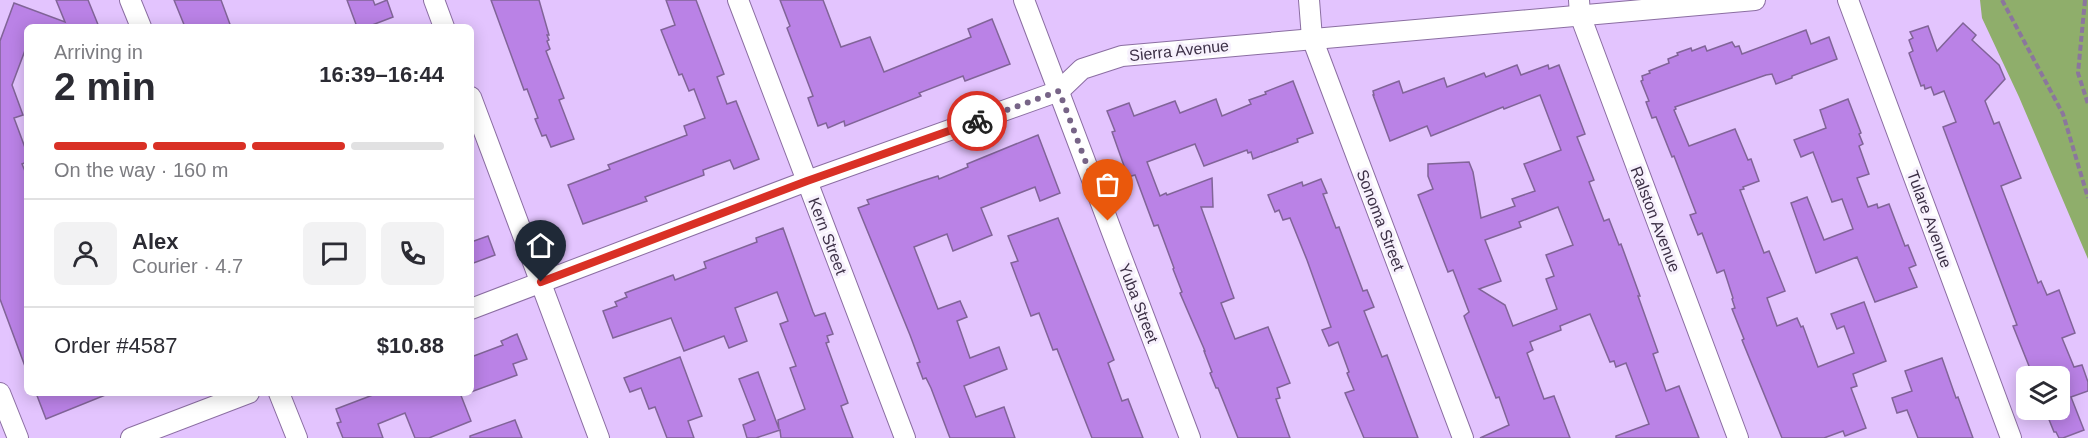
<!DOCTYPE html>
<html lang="en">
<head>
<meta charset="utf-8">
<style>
	body { margin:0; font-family:Helvetica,sans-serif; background:#f2f2f3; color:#2b2b33; height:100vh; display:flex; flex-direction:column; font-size:22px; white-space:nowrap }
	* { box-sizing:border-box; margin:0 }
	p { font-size:20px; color:#7c7c81 }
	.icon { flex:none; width:33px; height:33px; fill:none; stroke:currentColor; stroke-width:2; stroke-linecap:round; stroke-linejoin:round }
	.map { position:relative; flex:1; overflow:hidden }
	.drawer { position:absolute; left:24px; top:24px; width:450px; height:372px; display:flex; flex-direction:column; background:#fff; border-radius:9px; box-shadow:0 3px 15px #0003 }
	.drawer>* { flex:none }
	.tools { position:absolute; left:2016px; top:366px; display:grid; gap:12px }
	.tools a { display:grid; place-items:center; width:54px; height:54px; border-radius:9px; background:#fff; box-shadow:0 3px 15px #0003; font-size:30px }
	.pin { position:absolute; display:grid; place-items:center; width:51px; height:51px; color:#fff; margin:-62px -26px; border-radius:50% 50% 50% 0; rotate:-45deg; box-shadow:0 0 6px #0007 }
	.pin .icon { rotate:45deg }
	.courier { position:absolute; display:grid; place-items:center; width:60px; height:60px; margin:-30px; border:4px solid #d93025; border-radius:50%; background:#fff; color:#222; box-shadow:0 2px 8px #0007 }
	.summary em { font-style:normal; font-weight:600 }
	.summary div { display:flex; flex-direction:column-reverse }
	.summary { display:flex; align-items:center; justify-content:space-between; height:102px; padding:0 30px }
	h1 { font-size:39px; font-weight:600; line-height:45px }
	.bar { display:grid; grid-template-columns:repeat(4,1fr); gap:9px 6px; align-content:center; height:72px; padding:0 30px }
	.bar i { height:8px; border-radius:4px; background:#e1e1e2 }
	.bar .current { background:#d93025 }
	.bar p { grid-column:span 4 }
	.line { display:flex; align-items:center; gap:15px; padding:0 30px; border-top:2px solid #e1e1e2 }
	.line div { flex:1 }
	.round { display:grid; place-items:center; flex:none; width:63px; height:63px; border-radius:9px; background:#f2f2f3 }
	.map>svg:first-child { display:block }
</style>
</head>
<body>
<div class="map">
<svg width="2088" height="438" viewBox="0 0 2088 438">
	<rect width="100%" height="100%" fill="#e3c4fe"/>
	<polygon fill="#8fae6b" points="1980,0 2088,0 2088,259 2019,97 1982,18"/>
	<g fill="#ba82e6" stroke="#816498" stroke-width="1.5" fill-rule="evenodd">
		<polygon points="56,0 88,0 99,27 27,27 27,45 12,85 23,115 14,118 27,153 27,162 22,164 27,176 26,369 0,299 0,41 14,3 65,22"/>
		<polygon points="174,0 221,0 231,27 185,27"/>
		<polygon points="347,0 373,0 375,5 387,0 393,17 367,27 357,27"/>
		<polygon points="491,0 539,0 549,35 547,35 549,40 547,41 550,49 546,51 564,98 559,100 574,139 551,147 546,135 542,136 535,119 538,118 527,89 524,90"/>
		<polygon points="666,0 696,0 724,74 717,77 727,104 736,101 759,159 734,169 730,160 703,170 704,175 645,197 647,201 583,224 568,185 610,169 608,165 687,135 684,126 705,118 694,89 689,91 682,74 679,75 661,30 675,25"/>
		<polygon points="780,0 823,0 841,47 870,37 884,72 971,37 968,29 992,19 1010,64 965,81 963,76 919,93 921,96 845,126 844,121 828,128 826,123 818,126 808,98 813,96 787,28 790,26"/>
		<polygon points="1963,23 1976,35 1972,40 1999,65 2005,79 1985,101 1994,124 1999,122 2021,178 2001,186 2038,283 2041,281 2047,295 2059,290 2075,333 2062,338 2074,367 2082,365 2088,382 2088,391 2071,397 2084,430 2063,438 2059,438 2056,432 2054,432 2046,412 2060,410 2060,376 2033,376 2013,326 2017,325 1943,127 1956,122 1944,91 1934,95 1931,87 1925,89 1924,85 1921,86 1909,53 1913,51 1909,40 1913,38 1910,32 1928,26 1937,51"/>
		<polygon points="1806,30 1811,44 1829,37 1837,59 1792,76 1792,78 1776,84 1772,74 1766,75 1675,107 1676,109 1674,110 1689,146 1735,129 1748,160 1751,159 1759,181 1743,187 1744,189 1740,190 1764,253 1769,251 1785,291 1767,298 1777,326 1797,318 1801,327 1803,326 1818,367 1854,353 1844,326 1837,329 1831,314 1864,302 1886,361 1853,374 1857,386 1851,388 1866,428 1845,436 1843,431 1824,438 1782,438 1742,340 1744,339 1732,309 1735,308 1732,299 1733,298 1724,270 1717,273 1702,233 1698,235 1690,215 1696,213 1674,156 1672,157 1656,117 1652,118 1646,102 1649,101 1641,81 1643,80 1642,76 1650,73 1649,71 1669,63 1668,59 1678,55 1677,53 1691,48 1692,51 1705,46 1707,51 1732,42 1735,47 1739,46 1742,54"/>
		<path d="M1517,65l4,10 27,-10 1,4 10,-4 26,69 -8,3 17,43 -5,2 15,39 5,-2 10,26 2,-1 19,52h-2l20,56 -5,2 13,37 13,-5 20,52h-83v-2l33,-12 -23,-61 -10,4 -2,-6 -4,1 -20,-48 -30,12 1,4 -31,12 3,8 -6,3 17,46 10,-3 16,42h-90l29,-13 -10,-28 -3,1 -32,-82 5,-4 -16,-42 -5,2 -30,-77 15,-6 -5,-13v-12l41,-2 4,10 8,46 34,-12 -3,-7 23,-8 -11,-27 37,-14 -21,-55 -36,14 -1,-2 -72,29 -4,-10 -37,15 -17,-46h1l-1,-4 26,-10 4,12 41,-15 3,9 37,-14 2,4zM1558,207l15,38 -27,10 8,21 -8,3 11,30 -44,17 -8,-21 -26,-16 22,-8 -16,-41 36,-13 -2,-5z"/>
		<polygon points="1293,81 1313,133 1297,139 1298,142 1253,159 1251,152 1248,153 1247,150 1204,166 1195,144 1147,162 1160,196 1166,193 1167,195 1212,178 1213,207 1201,207 1234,298 1221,303 1235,339 1268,327 1290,383 1277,388 1280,398 1276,399 1290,438 1238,438 1218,388 1216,388 1210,373 1212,372 1204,351 1205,351 1180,293 1182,292 1173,269 1174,268 1158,225 1154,226 1135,175 1128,177 1112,132 1115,131 1107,111 1129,103 1134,116 1175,101 1180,113 1216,99 1222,116 1251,104 1249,100 1266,94 1265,92"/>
		<polygon points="1848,99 1861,133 1859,134 1863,144 1859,146 1869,174 1857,178 1868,207 1877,204 1878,208 1889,204 1905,246 1908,245 1916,265 1909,268 1917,287 1875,302 1857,257 1816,273 1791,203 1807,197 1824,240 1853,229 1842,199 1832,202 1813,152 1801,157 1794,140 1826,128 1820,110"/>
		<polygon points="1038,135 1060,193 1040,201 1035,187 981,208 992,235 953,251 947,234 914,247 938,309 960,301 967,317 957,321 970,358 999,347 1007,369 964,386 976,417 1004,407 1015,438 950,438 931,388 926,378 923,379 917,363 920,362 910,335 858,208 869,204 867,200 922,181 938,176 939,179 968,167 967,164"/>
		<polygon points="1321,179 1327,193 1323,194 1336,228 1339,227 1363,291 1367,290 1374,307 1364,311 1382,357 1387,355 1418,438 1364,438 1345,393 1354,390 1347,373 1349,372 1338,342 1329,346 1322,330 1331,327 1307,260 1290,218 1283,220 1279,210 1275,212 1268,195 1302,182 1303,186"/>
		<polygon points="1058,218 1114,360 1108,363 1122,401 1128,399 1143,438 1092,438 1057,349 1053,350 1039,313 1031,316 1011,263 1018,261 1008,236"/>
		<polygon points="783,228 813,312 815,316 825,313 833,334 827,336 829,342 826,343 848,403 841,406 853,438 781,438 780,430 756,438 747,438 743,425 755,420 739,379 758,372 779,429 778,420 805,409 790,368 796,366 780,324 788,321 777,292 735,308 747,341 729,348 724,336 684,351 671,318 613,338 603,311 617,306 615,302 627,297 625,293 673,275 675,280 706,268 704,262 757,242 756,238"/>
		<polygon points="488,236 495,255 471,264 471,242"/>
		<polygon points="517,334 527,359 513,364 517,375 471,392 471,357 503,345 501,341"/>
		<polygon points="680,357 702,416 688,421 694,438 667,438 655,407 649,409 641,388 630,392 624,378"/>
		<polygon points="1942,358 1956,398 1958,397 1973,438 1918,438 1907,410 1897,413 1892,398 1912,391 1905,371"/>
		<polygon points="36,393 107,393 108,394 46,419"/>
		<polygon points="378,393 460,393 471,421 429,438 415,438 405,413 378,424 383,438 343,438 337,423 341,422 336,409"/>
		<polygon points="515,420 522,438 470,438 470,436"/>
	</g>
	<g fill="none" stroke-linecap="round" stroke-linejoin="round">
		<g stroke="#8b6ea2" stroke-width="22">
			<g id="minor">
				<polyline points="130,0 141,27"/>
				<polyline points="434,0 444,27"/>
				<polyline points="738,0 905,438"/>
				<polyline points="1024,0 1190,438"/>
				<polyline points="1309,0 1312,38 1463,438"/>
				<polyline points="1579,0 1580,15 1738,438"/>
				<polyline points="1848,0 2011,438"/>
				<polyline points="471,97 599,438"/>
				<polyline points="471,309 807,181 1059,91 1082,69 1122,56 1755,0"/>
				<polyline points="0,393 18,438"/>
				<polyline points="279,393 297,438"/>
				<polyline points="131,438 249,393"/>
			</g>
		</g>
		<g stroke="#8b769d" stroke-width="4" stroke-dasharray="6 3" stroke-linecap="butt">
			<polyline points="2002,0 2063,114 2088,198"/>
			<polyline points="2085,0 2078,73 2088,104"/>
		</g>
		<use href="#minor" stroke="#fff" stroke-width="20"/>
	</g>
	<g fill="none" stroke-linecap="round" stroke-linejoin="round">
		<polyline stroke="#776487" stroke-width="6" stroke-dasharray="0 10.8" points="977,121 1059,91 1108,221"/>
		<polyline stroke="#d93025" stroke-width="8" points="541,282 807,181 977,121"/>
	</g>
	<g text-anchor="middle" stroke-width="6" stroke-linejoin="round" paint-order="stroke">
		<g font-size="16" fill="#3d3147" stroke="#f7f1fd">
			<text transform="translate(1179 50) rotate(-6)" y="6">Sierra Avenue</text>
			<text transform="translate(1656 219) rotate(69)" y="6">Ralston Avenue</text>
			<text transform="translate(1930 219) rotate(70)" y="6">Tulare Avenue</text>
			<text transform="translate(1381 220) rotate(69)" y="6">Sonoma Street</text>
			<text transform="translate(828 236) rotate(69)" y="6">Kern Street</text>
			<text transform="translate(1139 303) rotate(69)" y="6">Yuba Street</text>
		</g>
	</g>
</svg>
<div class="tools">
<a><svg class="icon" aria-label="layers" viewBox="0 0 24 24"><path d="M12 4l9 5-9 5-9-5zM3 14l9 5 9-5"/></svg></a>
</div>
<div class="pin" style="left:1108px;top:221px;background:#ea580c"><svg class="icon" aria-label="bag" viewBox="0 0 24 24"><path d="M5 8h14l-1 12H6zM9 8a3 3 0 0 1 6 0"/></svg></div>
<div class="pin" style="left:541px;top:282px;background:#1f2937"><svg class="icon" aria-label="home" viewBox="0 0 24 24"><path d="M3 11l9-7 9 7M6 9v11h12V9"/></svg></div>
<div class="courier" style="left:977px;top:121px"><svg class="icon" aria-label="bike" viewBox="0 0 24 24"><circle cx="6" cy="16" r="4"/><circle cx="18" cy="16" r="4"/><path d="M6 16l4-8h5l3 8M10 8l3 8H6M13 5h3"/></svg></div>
<section class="drawer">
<div class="summary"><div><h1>2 min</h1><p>Arriving in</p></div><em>16:39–16:44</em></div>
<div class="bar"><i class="current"></i><i class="current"></i><i class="current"></i><i></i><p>On the way · 160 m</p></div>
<div class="line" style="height:108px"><a class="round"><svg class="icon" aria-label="person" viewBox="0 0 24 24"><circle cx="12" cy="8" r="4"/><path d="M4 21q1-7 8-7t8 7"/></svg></a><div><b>Alex</b><p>Courier · 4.7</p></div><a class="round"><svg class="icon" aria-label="chat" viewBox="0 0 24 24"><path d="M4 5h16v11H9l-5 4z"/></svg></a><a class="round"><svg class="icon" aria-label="phone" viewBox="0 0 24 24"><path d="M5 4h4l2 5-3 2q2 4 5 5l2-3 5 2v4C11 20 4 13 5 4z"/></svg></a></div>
<div class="line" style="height:78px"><div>Order #4587</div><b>$10.88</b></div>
</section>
</div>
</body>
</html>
